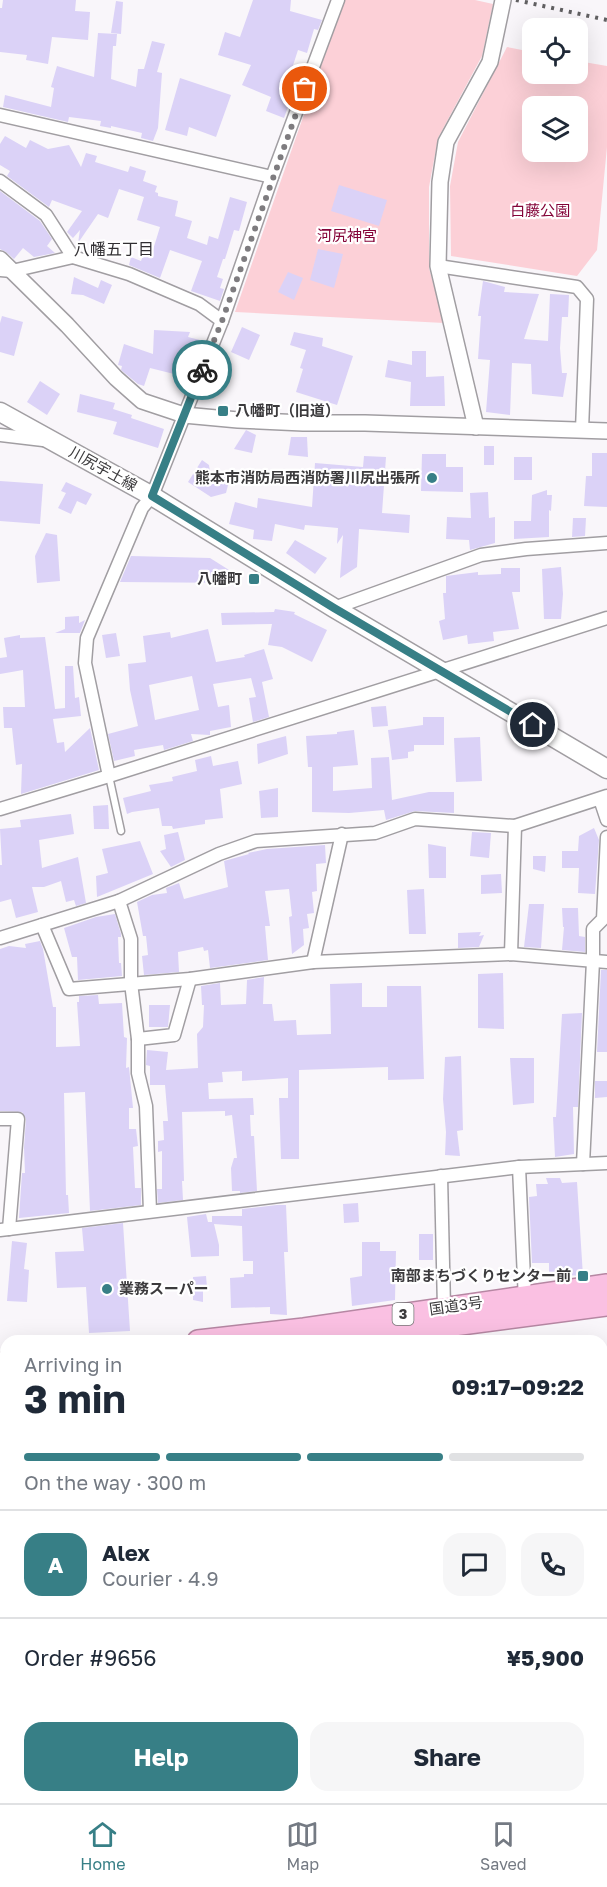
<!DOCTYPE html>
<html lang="en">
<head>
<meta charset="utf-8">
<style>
	body { margin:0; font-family:"Golos Text","Noto Sans JP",sans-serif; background:#f6f6f7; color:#1f2937; height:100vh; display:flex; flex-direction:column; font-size:22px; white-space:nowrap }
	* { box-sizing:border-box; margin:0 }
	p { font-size:20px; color:#747a83 }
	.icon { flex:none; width:33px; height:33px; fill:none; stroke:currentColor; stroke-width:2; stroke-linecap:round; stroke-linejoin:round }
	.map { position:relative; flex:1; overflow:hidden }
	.drawer { position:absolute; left:0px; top:1335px; width:608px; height:468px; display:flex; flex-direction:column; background:#fff; border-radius:18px 18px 0 0; box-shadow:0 6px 24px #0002 }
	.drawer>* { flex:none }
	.controls { position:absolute; left:522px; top:18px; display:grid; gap:12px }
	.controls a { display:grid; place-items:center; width:66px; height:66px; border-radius:12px; background:#fff; box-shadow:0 6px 24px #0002; font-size:30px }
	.pin { position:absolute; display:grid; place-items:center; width:51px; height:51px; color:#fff; margin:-26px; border:3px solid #fff; border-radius:50%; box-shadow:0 2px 6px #0007 }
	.courier { position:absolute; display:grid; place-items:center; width:60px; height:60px; margin:-30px; border:4px solid #377f86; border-radius:50%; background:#fff; color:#222; box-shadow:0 2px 8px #0007 }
	.head em { font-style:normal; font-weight:700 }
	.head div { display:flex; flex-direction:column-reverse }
	.head { display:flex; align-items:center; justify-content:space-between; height:102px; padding:0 24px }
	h1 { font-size:39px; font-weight:700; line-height:45px }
	.bar { display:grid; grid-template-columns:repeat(4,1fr); gap:9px 6px; align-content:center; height:72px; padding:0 24px }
	.bar i { height:8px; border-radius:4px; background:#e0e1e3 }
	.bar .active { background:#377f86 }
	.bar p { grid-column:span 4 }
	.line { display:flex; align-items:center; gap:15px; padding:0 24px; border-top:2px solid #e0e1e3 }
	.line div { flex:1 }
	.round { display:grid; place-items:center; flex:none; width:63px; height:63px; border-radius:18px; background:#f6f6f7 }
	.action { display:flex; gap:12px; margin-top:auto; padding:12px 24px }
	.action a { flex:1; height:69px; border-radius:18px; background:#377f86; color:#fff; font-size:24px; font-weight:700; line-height:69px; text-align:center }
	.action a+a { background:#f6f6f7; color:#1f2937 }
	.menu { display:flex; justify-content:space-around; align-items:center; height:84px; border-top:2px solid #e0e1e3; background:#fff; font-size:16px; color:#747a83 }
	.menu a { display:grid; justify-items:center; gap:3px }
	.menu .active { color:#377f86 }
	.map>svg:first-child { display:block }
</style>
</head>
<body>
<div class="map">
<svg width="607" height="1803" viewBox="0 0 607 1803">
	<rect width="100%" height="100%" fill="#f9f6fa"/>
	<g fill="#fcd0d7" fill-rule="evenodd">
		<polygon points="344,0 475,0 493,4 482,56 438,138 429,187 429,268 444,323 235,312"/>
		<path d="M507,47l25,5v22h46v-13l29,5v81l-10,103 -20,26 -126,-20 -1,-70 8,-44zM532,106h46v46h-46z"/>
	</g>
	<g fill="#dbd2f7" fill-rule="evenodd">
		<polygon points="3,0 76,0 75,11 90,12 88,40 52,37 48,64 26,60 27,55 0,52 0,8 2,8"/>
		<polygon points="253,0 291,0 290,11 322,20 318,30 314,29 307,53 298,50 285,90 293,93 284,118 266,111 271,97 242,85 251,65 218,55 225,32 240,37"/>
		<polygon points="116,1 123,2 121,34 111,33"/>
		<polygon points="98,33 117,34 116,46 113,46 111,79 136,87 138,69 144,69 152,41 165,44 157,72 162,73 158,128 153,141 141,138 142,133 111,126 111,128 100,126 101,121 69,117 68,122 3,107 5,95 51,107 54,88 51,87 57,66 94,77"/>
		<polygon points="180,78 231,95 216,137 189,127 187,136 165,130"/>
		<polygon points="5,136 26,148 30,140 48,149 69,145 81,167 86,153 97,156 95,162 128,172 130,166 146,171 143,181 157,186 155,192 158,193 158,196 178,201 175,216 192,221 187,238 207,245 209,236 218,239 230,197 247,202 239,231 234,230 225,259 223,259 217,277 223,279 220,288 224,289 220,301 191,291 202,261 170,250 160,278 129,265 131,257 141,261 145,250 152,253 160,227 137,220 144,197 119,189 108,218 98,214 78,243 80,230 73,238 67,232 82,211 52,200 49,207 7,176 10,171 0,165 0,144"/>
		<polygon points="339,185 387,200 379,226 331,211"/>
		<polygon points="0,191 40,221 52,239 47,246 55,253 34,257 23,248 14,259 6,252 0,249"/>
		<polygon points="318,249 343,254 334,288 310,280"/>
		<polygon points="288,272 303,278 294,300 278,292"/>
		<polygon points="74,277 98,288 101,280 112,285 104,304 83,295 71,294"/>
		<polygon points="483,281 505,287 504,292 539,294 524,339 548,341 550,294 569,295 568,317 562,317 560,348 562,373 567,373 563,397 532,394 531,364 512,363 510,415 486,412 490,360 478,359 481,316 478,316"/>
		<polygon points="2,316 23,322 14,356 0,352 0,323"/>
		<polygon points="242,327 260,335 249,360 231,352"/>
		<polygon points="154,330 190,332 188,337 200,340 190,378 150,368 144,386 138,384 121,370 122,366 118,365 124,344 153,354"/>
		<polygon points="294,332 323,338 322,346 353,356 337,405 296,392 303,369 300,368 306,350 290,345"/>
		<polygon points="412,351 426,351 426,377 444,376 445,406 410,406 411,382 385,377 388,360 412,365"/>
		<polygon points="40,381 60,394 47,415 27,402"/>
		<polygon points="80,394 115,403 113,409 132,415 131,418 164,429 158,448 113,434 117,422 77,412"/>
		<polygon points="246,430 256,435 252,453 234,449"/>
		<polygon points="291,437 307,437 308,457 288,455"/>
		<rect x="484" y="446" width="10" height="19"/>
		<polygon points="592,453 607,453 607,507 584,506 586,476 592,476"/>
		<polygon points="422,454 446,454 446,467 463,467 463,492 421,491"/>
		<polygon points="364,456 386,457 382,513 410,515 409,533 359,529 357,567 340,578 343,535 337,544 338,528 305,525 304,530 275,524 272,541 253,539 254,530 229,524 235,502 257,508 258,498 312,507 315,463 363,467"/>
		<rect x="514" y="457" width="18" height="23"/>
		<polygon points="202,460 209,465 210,472 230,477 226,493 211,497 188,482"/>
		<polygon points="0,481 43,484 40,524 0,521"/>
		<polygon points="66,482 92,494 86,505 77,501 71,514 58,508 66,493 61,491"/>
		<polygon points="547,490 547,495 552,495 551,511 549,510 549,537 514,539 514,521 531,521 532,495"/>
		<polygon points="488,492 489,518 495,517 495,543 470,550 469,540 446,539 447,517 471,518 470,493"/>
		<polygon points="573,518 586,518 585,536 572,537"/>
		<polygon points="46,533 57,535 60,581 37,583 35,556"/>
		<polygon points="295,540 327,558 315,574 286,553"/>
		<polygon points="131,556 210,558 237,575 237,583 120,582"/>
		<polygon points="561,567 563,594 561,619 544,619 542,569"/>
		<polygon points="501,568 520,568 520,592 512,592 519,629 493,632 494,641 468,644 467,635 443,640 439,621 445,619 443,593 446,593 446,576 478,572 478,575 501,574"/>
		<polygon points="275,609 295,612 294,614 327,630 312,662 282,647 268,645 272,624 222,625 221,613 274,612"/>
		<polygon points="79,616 79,623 85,620 80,633 55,633 65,629 65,617"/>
		<path d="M208,629l8,33 29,-5 -1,-2 20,-6 9,30 -11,3 7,35 -16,5 -4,-24 7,-1 -5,-19 -38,6 5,23 11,-2 2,22 -21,4v4l-19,-1 2,7 -29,9 -1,-5 -29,5 1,6 -21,5 -6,-27 30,-8 -8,-36 -2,-26 18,-2 -3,-26 27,-4 1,6zM192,676l7,34 -44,10 -6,-35z"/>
		<polygon points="116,633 120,656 106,658 102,635"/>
		<polygon points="20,635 20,638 45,637 55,709 65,708 65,666 73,666 75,698 79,697 81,716 53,719 57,743 64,742 65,752 90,728 99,770 21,794 22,764 16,765 12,728 4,728 3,707 25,707 23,670 0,674 0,658 7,657 4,638"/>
		<polygon points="386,706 388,726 373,727 371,707"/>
		<polygon points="423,717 444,717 444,745 414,745 414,751 408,752 408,758 392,760 388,730 423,725"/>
		<polygon points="354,730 358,765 333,767 333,791 372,788 371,758 389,757 392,800 429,792 454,792 454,813 415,811 386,820 384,810 349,813 312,812 312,767 308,767 306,736 337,734 337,732"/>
		<polygon points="286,736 288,754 258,764 257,744"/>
		<polygon points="480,737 482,781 456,782 454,738"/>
		<polygon points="211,756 213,766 238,761 242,784 220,789 223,818 205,820 205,824 173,829 172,826 162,826 159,808 132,812 127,814 123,798 151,791 149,785 173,781 172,777 197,771 195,760"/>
		<polygon points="278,788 278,817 261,818 259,791"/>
		<polygon points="108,805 109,829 94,829 93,806"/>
		<polygon points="71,814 74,834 39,840 42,868 78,857 86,903 76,906 74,900 66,902 61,881 44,887 32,887 38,912 16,918 11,899 0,902 0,865 2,865 0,829 21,827 20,820"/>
		<polygon points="594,828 599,840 595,894 578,893 579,868 562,868 562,851 578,851 579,836"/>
		<polygon points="178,832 185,860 171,867 160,851 166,849 164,835"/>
		<polygon points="472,832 491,833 489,858 470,856"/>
		<polygon points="140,841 153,874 97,897 96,876 108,873 102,849"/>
		<polygon points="428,844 446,847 446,878 429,878"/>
		<polygon points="325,845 326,863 316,864 317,891 312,892 314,913 307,914 309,928 303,929 304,945 292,954 289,917 292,916 289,889 265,891 270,926 265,926 268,960 210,968 208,950 204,951 203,947 178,952 179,972 144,975 142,956 148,955 146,936 143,936 137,902 152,895 167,893 166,888 179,883 184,899 228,887 224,861 249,854 248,853 267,849"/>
		<polygon points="533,856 546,856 545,872 533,869"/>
		<polygon points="501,874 502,893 481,894 481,875"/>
		<polygon points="424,889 426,934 409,934 407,890"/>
		<polygon points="529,904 544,904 541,948 524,947"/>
		<polygon points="562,908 578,908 579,936 585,937 585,952 562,950 564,927 563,927"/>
		<polygon points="115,914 121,934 121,937 118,937 119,963 121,963 122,976 78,980 77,957 72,957 64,928 96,917"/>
		<polygon points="481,932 479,936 484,935 479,947 458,948 458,933"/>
		<polygon points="40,941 43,949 53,1007 56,1007 56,1047 80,1046 77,1002 79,1002 79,996 98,995 99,1004 122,1003 124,1037 127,1038 126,1068 129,1067 133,1108 129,1108 129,1129 136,1129 138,1146 133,1147 135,1188 141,1188 141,1205 90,1211 85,1092 64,1093 66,1195 68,1195 69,1213 19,1218 22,1173 25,1173 24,1148 26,1119 22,1112 0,1111 0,949 9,946 26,948 25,944"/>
		<polygon points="601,970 607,970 607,1052 597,1052"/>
		<polygon points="503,973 504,1029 478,1028 478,974"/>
		<polygon points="264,977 263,1004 272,1004 274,1021 296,1020 297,1035 331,1034 330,984 362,983 362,1007 387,1007 387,986 421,986 424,1079 388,1080 388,1067 299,1070 299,1159 281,1159 279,1098 288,1098 288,1078 242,1081 242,1071 222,1072 223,1082 208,1083 209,1099 253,1098 254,1115 250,1115 251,1136 254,1136 257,1191 240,1193 240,1191 232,1191 231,1168 234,1158 237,1158 232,1115 225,1116 225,1111 182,1112 184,1181 182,1181 183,1200 158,1203 157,1189 162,1189 162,1151 158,1152 158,1141 164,1140 163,1121 168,1121 165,1085 150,1085 150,1066 146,1065 147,1050 168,1052 166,1070 198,1068 197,1034 203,1027 204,1005 202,1005 201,986 220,983 221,1005 246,1004 247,980"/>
		<polygon points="149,1005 170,1005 168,1027 149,1027"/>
		<polygon points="582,1013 578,1107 573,1107 574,1154 555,1157 553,1117 556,1117 562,1014"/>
		<polygon points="461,1056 463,1130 457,1131 460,1156 445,1155 446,1132 443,1099 445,1057"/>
		<polygon points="510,1058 534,1058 534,1103 513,1105"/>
		<polygon points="595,1081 607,1081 607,1097 595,1098"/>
		<polygon points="546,1178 560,1178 562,1183 577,1182 583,1276 549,1274 549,1263 532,1263 529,1197 537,1196 536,1184 548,1184"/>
		<polygon points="358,1203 359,1222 344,1223 343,1204"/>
		<polygon points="277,1205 286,1205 288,1252 284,1252 287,1315 270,1314 270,1307 231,1308 230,1278 244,1277 244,1274 253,1274 253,1261 243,1261 242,1226 214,1224 219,1245 219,1256 191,1257 187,1217 206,1214 208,1222 212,1222 212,1216 242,1216 242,1209"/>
		<polygon points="123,1223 130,1331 89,1333 86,1287 57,1288 55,1252 84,1251 82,1228"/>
		<rect x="419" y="1234" width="14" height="26"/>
		<polygon points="12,1241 27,1243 24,1269 29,1270 27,1302 7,1301"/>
		<polygon points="362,1242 380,1242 380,1251 396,1251 395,1300 352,1306 350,1278 362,1276"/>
		<polygon points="206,1276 207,1287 203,1288 203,1302 193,1300 193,1277"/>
	</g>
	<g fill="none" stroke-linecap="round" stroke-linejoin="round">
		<g stroke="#a19ea2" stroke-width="9">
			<polyline id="service" points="109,776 121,831"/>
		</g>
		<g stroke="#a19ea2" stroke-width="15">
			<g id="minor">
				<polyline points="0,115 272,177"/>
				<polyline points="0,181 46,215 73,257"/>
				<polyline points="438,266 577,287 587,299 582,430"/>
				<polyline points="0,270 12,271 73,257 129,274 199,304 222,321"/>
				<polyline points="0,435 43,440"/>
				<polyline points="334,608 481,555 526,549 607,543"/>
				<polyline points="109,776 85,663 87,638 142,508 152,496 222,321 272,177 338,0"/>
				<polyline points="600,799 607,820"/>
				<polyline points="0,809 109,776 607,618"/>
				<polyline points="119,901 131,939 131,983 138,1039 138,1073 146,1106 150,1211"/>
				<polyline points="42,925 69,989 190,979 313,962 511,954 607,962"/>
				<polyline points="0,938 119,901 219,854 256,841 375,833 415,819 515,826 607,796"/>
				<polyline points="511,954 515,826"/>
				<polyline points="313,962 342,834"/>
				<polyline points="138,1039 174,1035 190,979"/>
				<polyline points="0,1119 18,1119 9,1229"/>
				<polyline points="583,1164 593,961 593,929 603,919 607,837"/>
				<polyline points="519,1167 525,1301"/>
				<polyline points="441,1176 444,1308"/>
				<polyline points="0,1230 519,1167 607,1163"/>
				<polyline points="602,1782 607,1781"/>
				<polyline points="477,1803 512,1797"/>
			</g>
		</g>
		<g stroke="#a19ea2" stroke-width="18">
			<g id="tertiary">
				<polyline points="0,259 67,325 116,378 142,401 184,415 238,420 303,423 365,423 607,431"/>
				<polyline points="476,427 438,266 440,182 446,142 490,62 503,0"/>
			</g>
		</g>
		<g stroke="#a19ea2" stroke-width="21">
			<polyline id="secondary" points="0,412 152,496 334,608 607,769"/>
		</g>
		<g stroke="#b687a3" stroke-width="24">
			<g id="trunk">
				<polyline points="198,1341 304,1329 607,1285"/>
				<polyline points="331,1341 607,1305"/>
				<polyline points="0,1364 6,1363"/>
				<polyline points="0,1383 6,1382"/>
			</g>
		</g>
		<g stroke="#a4a2a5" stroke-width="2" stroke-dasharray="1.5 4.5" stroke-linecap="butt">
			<polyline points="602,1382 607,1382"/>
			<polyline points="0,1431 6,1432"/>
			<polyline points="602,1599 607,1600"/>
			<polyline points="0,1620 6,1620"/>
		</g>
		<use href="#service" stroke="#fff" stroke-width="6"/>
		<use href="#minor" stroke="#fff" stroke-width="12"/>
		<use href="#tertiary" stroke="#fff" stroke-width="15"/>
		<use href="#secondary" stroke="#fff" stroke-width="18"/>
		<use href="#trunk" stroke="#fac0e2" stroke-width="21"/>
		<polyline stroke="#616062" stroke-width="4" stroke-dasharray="3 6" stroke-linecap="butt" points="516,0 607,20"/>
	</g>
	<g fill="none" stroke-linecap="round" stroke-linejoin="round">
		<polyline stroke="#7e7c7f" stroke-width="6" stroke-dasharray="0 10.8" points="202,370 222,321 305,89"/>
		<polyline stroke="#377f86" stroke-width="8" points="202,370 152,496 334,608 533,725"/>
	</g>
	<g fill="#377f86" stroke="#fff" stroke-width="2">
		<rect x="217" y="405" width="12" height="12" rx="3"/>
		<circle cx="432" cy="478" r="6"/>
		<rect x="248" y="573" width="12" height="12" rx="3"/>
		<rect x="577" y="1270" width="12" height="12" rx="3"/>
		<circle cx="107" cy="1289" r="6"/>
	</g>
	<g text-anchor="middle" stroke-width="4.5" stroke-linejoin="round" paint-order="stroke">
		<rect fill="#fff" stroke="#767677" stroke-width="1.5" x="392.5" y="1303" width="21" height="22" rx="4.5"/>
		<g font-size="14" font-weight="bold" fill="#3c3b3d">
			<text x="403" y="1319">3</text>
		</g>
		<g font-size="15" fill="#840439" stroke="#fff">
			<text x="540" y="216">白藤公園</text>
			<text x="347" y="241">河尻神宮</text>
		</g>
		<g font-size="15" font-weight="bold" fill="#3c3b3d" stroke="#fff" text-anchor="end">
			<text x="235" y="416" text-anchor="start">八幡町（旧道）</text>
			<text x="420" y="483">熊本市消防局西消防署川尻出張所</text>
			<text x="242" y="584">八幡町</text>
			<text x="571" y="1281">南部まちづくりセンター前</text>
			<text x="119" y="1294" text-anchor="start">業務スーパー</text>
		</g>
		<g font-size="15" fill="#3c3b3d" stroke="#fff">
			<text transform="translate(103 469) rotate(29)" y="5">川尻宇土線</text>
			<text transform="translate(456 1306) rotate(-8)" y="5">国道3号</text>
		</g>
		<g font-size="16" fill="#312f32" stroke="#fff">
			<text x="114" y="255">八幡五丁目</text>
		</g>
	</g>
</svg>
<div class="controls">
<a><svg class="icon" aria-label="locate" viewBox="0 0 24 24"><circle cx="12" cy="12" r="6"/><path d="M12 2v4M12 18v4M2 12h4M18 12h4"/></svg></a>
<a><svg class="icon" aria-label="layers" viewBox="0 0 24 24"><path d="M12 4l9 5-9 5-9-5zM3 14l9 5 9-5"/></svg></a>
</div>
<div class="pin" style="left:305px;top:89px;background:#ea580c"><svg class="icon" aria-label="bag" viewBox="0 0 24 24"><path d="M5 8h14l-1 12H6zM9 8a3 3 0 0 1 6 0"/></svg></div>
<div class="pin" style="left:533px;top:725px;background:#1f2937"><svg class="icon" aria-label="home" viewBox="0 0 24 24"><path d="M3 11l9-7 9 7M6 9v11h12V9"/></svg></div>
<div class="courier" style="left:202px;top:370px"><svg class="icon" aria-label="bike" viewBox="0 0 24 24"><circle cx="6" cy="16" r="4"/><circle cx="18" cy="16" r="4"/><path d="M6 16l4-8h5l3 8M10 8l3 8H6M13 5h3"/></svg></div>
<section class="drawer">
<div class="head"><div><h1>3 min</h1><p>Arriving in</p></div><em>09:17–09:22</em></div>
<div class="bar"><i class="active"></i><i class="active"></i><i class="active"></i><i></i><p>On the way · 300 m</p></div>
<div class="line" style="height:108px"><b class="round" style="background:#377f86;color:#fff">A</b><div><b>Alex</b><p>Courier · 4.9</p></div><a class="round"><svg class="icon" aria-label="chat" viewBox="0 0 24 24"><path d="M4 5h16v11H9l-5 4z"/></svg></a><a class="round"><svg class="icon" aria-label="phone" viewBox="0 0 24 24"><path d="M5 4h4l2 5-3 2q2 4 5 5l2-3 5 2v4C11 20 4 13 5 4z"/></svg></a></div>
<div class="line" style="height:78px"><div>Order #9656</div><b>¥5,900</b></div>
<div class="action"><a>Help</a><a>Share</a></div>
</section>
</div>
<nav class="menu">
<a class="active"><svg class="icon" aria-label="home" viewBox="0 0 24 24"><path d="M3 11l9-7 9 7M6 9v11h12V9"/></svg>Home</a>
<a><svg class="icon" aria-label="map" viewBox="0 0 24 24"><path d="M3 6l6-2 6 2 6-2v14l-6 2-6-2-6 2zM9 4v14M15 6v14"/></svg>Map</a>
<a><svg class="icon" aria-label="saved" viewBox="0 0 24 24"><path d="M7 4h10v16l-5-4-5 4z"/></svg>Saved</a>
</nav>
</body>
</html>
